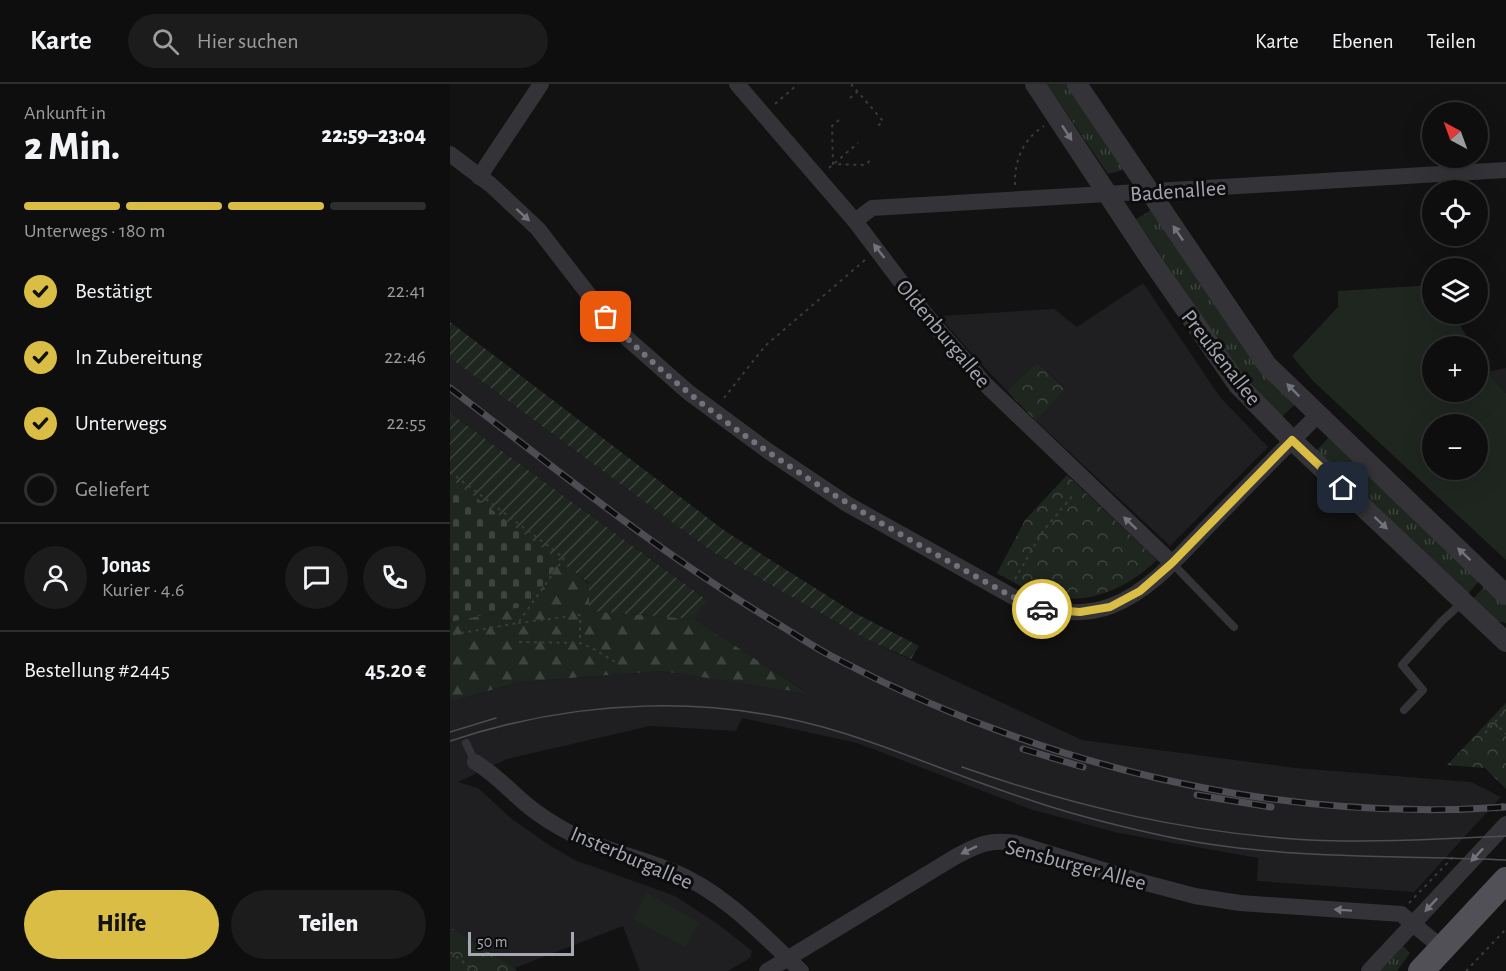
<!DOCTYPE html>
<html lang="de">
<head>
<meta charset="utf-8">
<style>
	body { margin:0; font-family:"Alegreya Sans",sans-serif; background:#1c1c1c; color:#f1f3f6; height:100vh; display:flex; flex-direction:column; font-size:22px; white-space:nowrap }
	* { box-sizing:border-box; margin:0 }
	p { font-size:20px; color:#9b9c9e }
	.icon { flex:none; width:33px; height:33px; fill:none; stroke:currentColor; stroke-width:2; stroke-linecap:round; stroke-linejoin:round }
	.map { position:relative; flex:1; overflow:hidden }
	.details { display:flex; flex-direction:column; background:#0e0e0e; width:450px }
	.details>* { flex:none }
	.needle { width:39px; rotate:319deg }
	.buttons { position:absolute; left:972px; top:18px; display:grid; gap:12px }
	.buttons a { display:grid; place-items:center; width:66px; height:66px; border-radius:50%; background:#0e0e0e; box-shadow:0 6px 24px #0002,0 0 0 2px #2e2e2e; font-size:30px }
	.scale { position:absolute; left:18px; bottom:15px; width:106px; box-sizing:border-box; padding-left:6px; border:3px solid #a5a7b2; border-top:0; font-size:16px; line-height:21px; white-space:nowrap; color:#a5a7b2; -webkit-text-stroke:4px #0d0d0e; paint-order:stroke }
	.pin { position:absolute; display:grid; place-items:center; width:51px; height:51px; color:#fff; margin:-26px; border-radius:12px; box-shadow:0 3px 9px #0006 }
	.courier { position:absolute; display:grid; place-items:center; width:60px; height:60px; margin:-30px; border:4px solid #dabd44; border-radius:50%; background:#fff; color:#222; box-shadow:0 2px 8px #0007 }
	.headline em { font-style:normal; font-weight:800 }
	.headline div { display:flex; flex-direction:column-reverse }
	.headline { display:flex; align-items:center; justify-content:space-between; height:102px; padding:0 24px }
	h1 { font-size:39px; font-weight:800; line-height:45px }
	.bar { display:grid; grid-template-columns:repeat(4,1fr); gap:9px 6px; align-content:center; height:72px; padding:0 24px }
	.bar i { height:8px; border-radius:4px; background:#2e2e2e }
	.bar .on { background:#dabd44 }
	.bar p { grid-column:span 4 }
	.line { display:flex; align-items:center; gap:15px; padding:0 24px; border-top:2px solid #2e2e2e }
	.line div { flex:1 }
	.round { display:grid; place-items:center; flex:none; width:63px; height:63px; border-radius:32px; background:#1c1c1c }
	ol { padding:0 24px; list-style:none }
	li { display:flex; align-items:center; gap:18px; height:66px }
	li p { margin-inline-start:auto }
	li .icon { padding:6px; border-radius:50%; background:#dabd44; color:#111; stroke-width:4 }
	li:last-child { color:#9b9c9e }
	li i { width:33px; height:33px; border:3px solid #2e2e2e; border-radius:50% }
	.primary-button { display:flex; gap:12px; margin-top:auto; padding:12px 24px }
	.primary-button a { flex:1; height:69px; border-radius:36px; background:#dabd44; color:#111; font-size:24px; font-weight:800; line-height:69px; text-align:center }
	.primary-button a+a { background:#1c1c1c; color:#f1f3f6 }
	header { display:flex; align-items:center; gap:36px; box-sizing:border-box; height:84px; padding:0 30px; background:#0e0e0e; border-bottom:2px solid #2e2e2e }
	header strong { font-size:28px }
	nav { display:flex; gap:33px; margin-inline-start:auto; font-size:21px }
	.search { width:420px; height:54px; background:#1c1c1c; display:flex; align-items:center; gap:15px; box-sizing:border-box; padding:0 21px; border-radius:33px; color:#9b9c9e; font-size:22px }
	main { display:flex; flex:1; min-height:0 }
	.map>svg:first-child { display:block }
</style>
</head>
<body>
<header>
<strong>Karte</strong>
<div class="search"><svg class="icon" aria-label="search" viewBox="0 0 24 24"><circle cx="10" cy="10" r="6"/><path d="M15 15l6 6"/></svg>Hier suchen</div>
<nav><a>Karte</a><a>Ebenen</a><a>Teilen</a></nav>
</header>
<main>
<section class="details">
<div class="headline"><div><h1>2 Min.</h1><p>Ankunft in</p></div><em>22:59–23:04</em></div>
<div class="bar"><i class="on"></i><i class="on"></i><i class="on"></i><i></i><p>Unterwegs · 180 m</p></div>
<ol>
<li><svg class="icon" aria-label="check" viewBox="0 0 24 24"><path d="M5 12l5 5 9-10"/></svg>Bestätigt<p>22:41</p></li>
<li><svg class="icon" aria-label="check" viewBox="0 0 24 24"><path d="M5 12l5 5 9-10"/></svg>In Zubereitung<p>22:46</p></li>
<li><svg class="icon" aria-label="check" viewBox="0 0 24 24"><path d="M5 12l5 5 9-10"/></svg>Unterwegs<p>22:55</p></li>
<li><i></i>Geliefert</li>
</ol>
<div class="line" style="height:108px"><a class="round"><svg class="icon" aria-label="person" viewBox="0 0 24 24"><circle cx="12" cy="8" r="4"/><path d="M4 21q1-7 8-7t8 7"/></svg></a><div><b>Jonas</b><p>Kurier · 4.6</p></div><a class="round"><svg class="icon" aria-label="chat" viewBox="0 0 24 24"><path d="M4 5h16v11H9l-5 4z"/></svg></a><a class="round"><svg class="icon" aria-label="phone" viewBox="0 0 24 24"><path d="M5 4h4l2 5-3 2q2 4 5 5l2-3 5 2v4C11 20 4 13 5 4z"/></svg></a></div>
<div class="line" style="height:78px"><div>Bestellung #2445</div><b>45.20 €</b></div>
<div class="primary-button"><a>Hilfe</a><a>Teilen</a></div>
</section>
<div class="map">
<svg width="1056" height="887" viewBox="0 0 1056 887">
	<defs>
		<pattern id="grass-tufts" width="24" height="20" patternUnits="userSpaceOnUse" patternTransform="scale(1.5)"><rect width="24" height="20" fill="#1f2620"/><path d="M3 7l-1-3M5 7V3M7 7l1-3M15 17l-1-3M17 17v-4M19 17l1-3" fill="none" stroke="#3d433e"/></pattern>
		<pattern id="forest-firs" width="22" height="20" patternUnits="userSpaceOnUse" patternTransform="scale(1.5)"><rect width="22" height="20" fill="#1f2620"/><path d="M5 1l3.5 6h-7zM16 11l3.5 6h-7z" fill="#3d433e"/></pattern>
		<pattern id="cemetery-stones" width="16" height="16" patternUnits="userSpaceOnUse" patternTransform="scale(1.5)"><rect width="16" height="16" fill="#1f2620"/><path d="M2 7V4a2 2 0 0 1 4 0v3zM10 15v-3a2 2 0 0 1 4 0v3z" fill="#3d433e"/></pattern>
		<pattern id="park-crowns" width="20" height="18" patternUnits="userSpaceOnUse" patternTransform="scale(1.5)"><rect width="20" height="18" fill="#1f2620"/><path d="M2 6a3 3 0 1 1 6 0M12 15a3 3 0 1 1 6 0" fill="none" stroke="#3d433e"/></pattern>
		<pattern id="garden-furrows" width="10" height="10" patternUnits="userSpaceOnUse" patternTransform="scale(1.5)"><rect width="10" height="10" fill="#1f2620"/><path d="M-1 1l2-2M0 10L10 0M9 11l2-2" fill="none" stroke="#3d433e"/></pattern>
	</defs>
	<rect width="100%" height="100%" fill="#121213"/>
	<g fill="#1f1e20">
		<polygon points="693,199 770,313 818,363 720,462 586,337 615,304 587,278 557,307 521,269 489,232 604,225 627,243"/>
		<polygon points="0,274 261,467 418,556 632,656 846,684 1021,698 1051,713 964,808 807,797 808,774 668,749 580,725 407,659 292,634 286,647 200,642 57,675 8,698 28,704 62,735 99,761 125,776 225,812 268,840 302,867 300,874 278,887 190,887 173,842 65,884 0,843 0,618 69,598 211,587 356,608 244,535 256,515 0,329"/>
		<polygon points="1056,284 1056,309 1037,288"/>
	</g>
	<g fill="url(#grass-tufts)">
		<polygon points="597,0 620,0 676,85 658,90"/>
		<polygon points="703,125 811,287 845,320 831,334 796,298 686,135"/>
		<polygon points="881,351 1030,496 1017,511 865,368"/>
		<polygon points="1036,501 1056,520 1056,539 1047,537 1023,515"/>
		<polygon points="952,861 960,869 947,887 926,887"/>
	</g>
	<polygon fill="url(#forest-firs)" points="110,476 139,500 139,527 244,535 357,609 211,587 69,598 0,618 0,538 81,521"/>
	<polygon fill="url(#cemetery-stones)" points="0,394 110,476 81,521 0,538"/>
	<g fill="url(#park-crowns)">
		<polygon points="587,278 615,305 586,337 557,307"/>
		<path d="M617,391l90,85c-34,32 -77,49 -123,32 -13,-5 -25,-12 -37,-19l28,-53z"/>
		<polygon points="1056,619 1056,705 1035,684 997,681"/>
		<polygon points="0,843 65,884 67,887 0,887"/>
	</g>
	<g fill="url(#garden-furrows)">
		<polygon points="0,238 275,447 403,528 469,562 461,575 418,556 261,467 0,274"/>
		<polygon points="0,329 257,516 244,535 139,527 139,499 0,394"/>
	</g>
	<g fill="#1f2620" fill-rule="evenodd">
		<path d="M982,201v29h25l5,15 11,17h-41v46h46v-37l9,17 19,21v167l-192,-178 -22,-26 46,-49v-16zM982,340h46v46h-46z"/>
		<polygon points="197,809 249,838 235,863 183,835"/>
	</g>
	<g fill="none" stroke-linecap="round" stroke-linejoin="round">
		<g stroke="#3a3a3f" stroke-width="2" stroke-dasharray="3 4.5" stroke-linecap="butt">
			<polyline points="401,0 433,37 426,44"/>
			<polyline points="400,14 407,8"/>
			<polyline points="325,20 348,0"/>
			<polyline points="389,36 382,42 383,80 415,81 422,75"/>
			<polyline points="379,84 408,59"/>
			<path d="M565,101c-1,-24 8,-46 29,-59"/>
			<polyline points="274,314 315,262 415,176"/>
			<polyline points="0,388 114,474 68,539 0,551"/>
			<polyline points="565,495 593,447 625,409"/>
			<polyline points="68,539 130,531 130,559"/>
			<polyline points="69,558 130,559 142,564 167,579"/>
			<polyline points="1044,639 1056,650"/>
			<polyline points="1035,649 1056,626"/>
			<polyline points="1046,727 1056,716"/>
			<polyline points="959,819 1005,771"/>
			<polyline points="0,868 25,887"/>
			<polyline points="1016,887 1056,845"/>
		</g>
		<g stroke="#343438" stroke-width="8">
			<polyline points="722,479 784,543"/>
			<polyline points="954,626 973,606 952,581 993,536 1013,518"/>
			<polyline points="16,659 25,678"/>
		</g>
		<g stroke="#343438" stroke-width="16">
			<polyline points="287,0 405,137 476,231 534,299 722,479"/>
			<path d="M0,70l41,31 47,44 68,88 23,23 59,52 80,59 79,53 179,100c26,9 59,12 85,2 42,-16 73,-56 104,-87 34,-35 68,-70 103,-104"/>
			<polyline points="29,93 91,0"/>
			<polyline points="405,137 422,124 1056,86"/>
			<path d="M25,678c20,12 35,29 52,43 13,11 28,20 43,28 32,17 68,24 102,38 50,20 90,63 129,100"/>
			<path d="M317,887l188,-114c22,-12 34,-18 60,-14l127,39 53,14 45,7 161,11 41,34"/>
			<polyline points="919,887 1056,740"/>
		</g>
		<g stroke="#343438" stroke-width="20">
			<polyline points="585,0 699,173 788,301 842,356 1056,558"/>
			<polyline points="627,0 817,281 1056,511"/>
		</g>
		<polyline stroke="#505056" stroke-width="26" points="971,887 1056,796"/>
		<g stroke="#4d4d53" stroke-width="1.5">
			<polyline points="0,648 46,634"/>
			<path d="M0,657c126,-42 262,-48 390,-9 62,19 122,46 184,66 43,15 86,26 131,36 114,26 234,21 351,26"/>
			<path d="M512,683c115,40 225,66 347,73 66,3 132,-1 197,-4"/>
		</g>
		<g stroke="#4d4d53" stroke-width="7">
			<g id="rail">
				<path d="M0,304c107,82 212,167 328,236 20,12 40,26 61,36 203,106 437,163 667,147"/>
				<polyline points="573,665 633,683"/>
				<polyline points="747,711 821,723"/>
			</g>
		</g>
		<use href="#rail" stroke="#0d0d0e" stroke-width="4.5" stroke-dasharray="14" stroke-linecap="butt"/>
	</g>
	<defs><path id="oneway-solid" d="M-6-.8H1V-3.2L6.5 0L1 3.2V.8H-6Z" transform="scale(1.5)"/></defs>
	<g fill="#72737b">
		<use href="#oneway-solid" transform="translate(617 49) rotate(57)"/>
		<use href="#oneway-solid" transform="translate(73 131) rotate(42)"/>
		<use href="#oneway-solid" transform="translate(728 149) rotate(-124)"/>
		<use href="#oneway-solid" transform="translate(429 167) rotate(-128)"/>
		<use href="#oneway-solid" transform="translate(843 306) rotate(-135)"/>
		<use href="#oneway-solid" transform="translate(680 439) rotate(-137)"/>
		<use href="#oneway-solid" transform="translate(931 439) rotate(43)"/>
		<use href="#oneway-solid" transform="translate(1014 470) rotate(-136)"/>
		<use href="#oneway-solid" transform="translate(519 766) rotate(154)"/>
		<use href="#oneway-solid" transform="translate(1027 771) rotate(133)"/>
		<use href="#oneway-solid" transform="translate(981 821) rotate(133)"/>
		<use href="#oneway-solid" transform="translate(893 826) rotate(-176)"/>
	</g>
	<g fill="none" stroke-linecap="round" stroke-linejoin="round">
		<path stroke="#72737a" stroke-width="6" stroke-dasharray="0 10.8" d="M156,233c118,123 272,206 420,287l16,5"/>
		<polyline stroke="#dabd44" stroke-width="8" points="592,525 630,528 660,523 690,507 722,479 842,356 893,404"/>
	</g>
	<g text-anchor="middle" stroke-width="6" stroke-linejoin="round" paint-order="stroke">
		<g font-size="22" fill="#a5a7b2" stroke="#0d0d0e">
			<text transform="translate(728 106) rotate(-4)" y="8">Badenallee</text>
			<text transform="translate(494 249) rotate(50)" y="8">Oldenburgallee</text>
			<text transform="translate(772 273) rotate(52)" y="8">Preußenallee</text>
			<text transform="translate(182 773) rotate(23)" y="8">Insterburgallee</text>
			<text transform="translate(626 780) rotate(15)" y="8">Sensburger Allee</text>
		</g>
	</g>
</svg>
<div class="buttons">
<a><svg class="needle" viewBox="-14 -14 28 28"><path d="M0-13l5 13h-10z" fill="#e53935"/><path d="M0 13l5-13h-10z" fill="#9b9c9e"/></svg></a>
<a><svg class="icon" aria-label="locate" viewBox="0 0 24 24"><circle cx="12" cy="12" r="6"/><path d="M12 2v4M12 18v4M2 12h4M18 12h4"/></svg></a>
<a><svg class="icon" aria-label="layers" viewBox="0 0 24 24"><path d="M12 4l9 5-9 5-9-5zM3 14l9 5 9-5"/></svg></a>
<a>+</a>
<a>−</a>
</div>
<div class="scale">50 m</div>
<div class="pin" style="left:156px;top:233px;background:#ea580c"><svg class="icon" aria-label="bag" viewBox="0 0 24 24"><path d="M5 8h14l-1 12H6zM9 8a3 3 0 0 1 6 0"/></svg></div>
<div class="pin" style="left:893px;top:404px;background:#1f2937"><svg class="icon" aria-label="home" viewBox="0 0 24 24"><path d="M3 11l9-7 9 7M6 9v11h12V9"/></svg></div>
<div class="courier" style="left:592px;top:525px"><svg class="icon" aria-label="car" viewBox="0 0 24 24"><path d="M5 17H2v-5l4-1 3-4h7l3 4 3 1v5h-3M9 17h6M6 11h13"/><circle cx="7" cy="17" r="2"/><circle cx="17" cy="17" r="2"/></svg></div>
</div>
</main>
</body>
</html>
